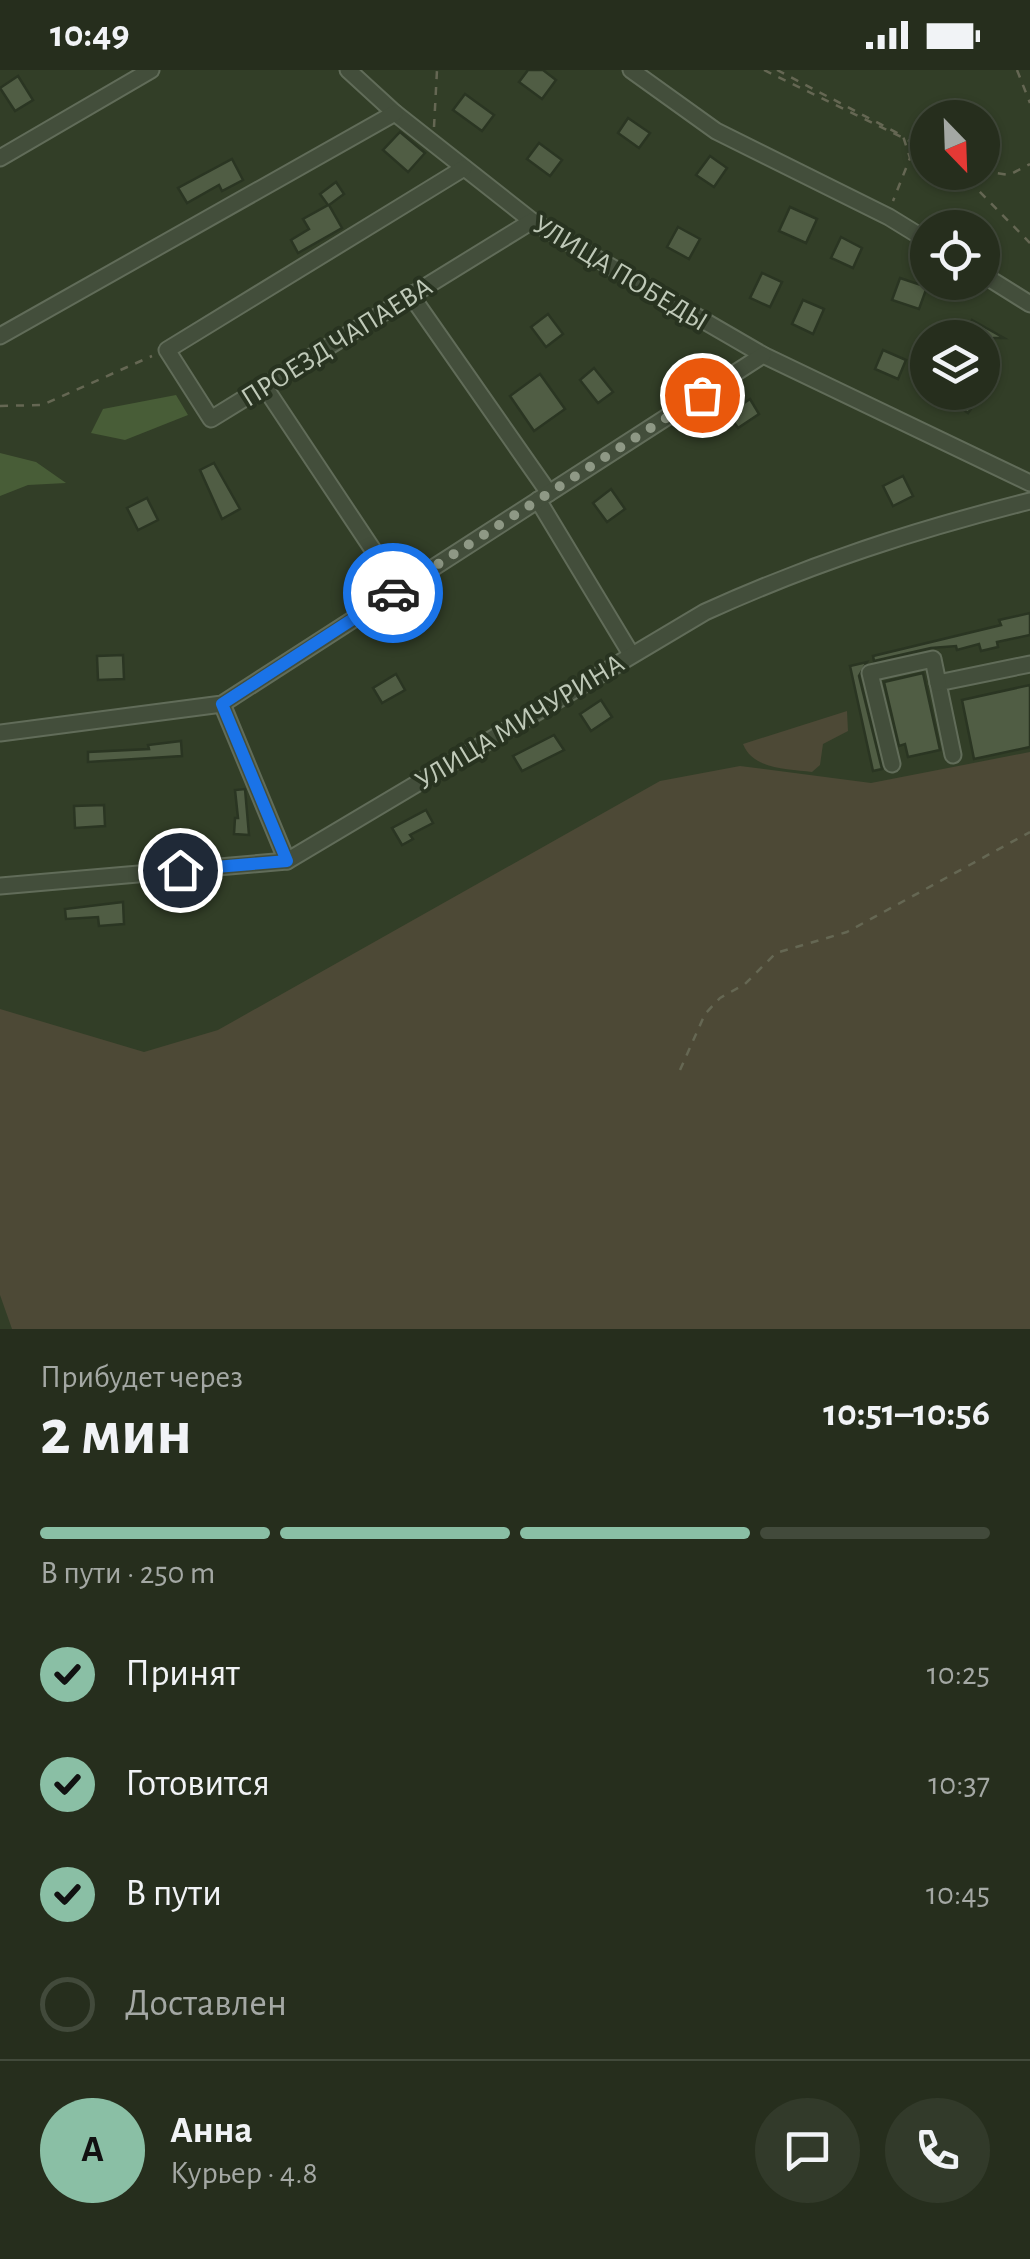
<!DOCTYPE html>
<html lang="ru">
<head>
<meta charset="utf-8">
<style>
	body { margin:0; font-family:"Alegreya Sans",sans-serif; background:#323a2a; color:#f1f3f6; height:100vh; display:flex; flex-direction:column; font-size:38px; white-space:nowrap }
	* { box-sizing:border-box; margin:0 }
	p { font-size:32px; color:#a4a8a4 }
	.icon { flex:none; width:55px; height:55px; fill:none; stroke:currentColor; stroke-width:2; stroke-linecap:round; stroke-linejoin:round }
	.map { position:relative; height:1259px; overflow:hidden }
	.sheet { display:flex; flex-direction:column; background:#262e1d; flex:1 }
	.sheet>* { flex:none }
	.needle { width:65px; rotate:157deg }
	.buttons { position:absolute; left:910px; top:30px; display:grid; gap:20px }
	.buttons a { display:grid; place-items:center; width:90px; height:90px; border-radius:50%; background:#262e1d; box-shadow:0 2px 8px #0004,0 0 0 2px #424a3b; font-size:50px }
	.pin { position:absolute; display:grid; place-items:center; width:85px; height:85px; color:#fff; margin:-42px; border:5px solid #fff; border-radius:50%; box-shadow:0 2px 10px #0007 }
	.courier { position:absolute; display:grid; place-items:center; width:100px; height:100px; margin:-50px; border:8px solid #1a73e8; border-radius:50%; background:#fff; color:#222; box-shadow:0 2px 12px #0007 }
	.head em { font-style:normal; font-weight:700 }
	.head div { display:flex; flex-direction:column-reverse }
	.head { display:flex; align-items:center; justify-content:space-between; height:170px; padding:0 40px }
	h1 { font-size:65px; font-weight:700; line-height:75px }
	.bar { display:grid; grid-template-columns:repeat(4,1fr); gap:15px 10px; align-content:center; height:120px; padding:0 40px }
	.bar i { height:12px; border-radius:8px; background:#424a3b }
	.bar .selected { background:#8abfa5 }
	.bar p { grid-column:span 4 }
	.line { display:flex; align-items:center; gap:25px; padding:0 40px; border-top:2px solid #424a3b }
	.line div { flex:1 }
	.round { display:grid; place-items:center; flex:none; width:105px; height:105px; border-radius:52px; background:#323a2a }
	ol { padding:0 40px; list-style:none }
	li { display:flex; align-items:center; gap:30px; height:110px }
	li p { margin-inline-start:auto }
	li .icon { padding:10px; border-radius:50%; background:#8abfa5; color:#111; stroke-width:4 }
	li:last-child { color:#a4a8a4 }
	li i { width:55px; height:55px; border:5px solid #424a3b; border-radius:50% }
	.status { display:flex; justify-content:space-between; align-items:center; height:70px; padding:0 50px; background:#262e1d; direction:ltr }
	.status svg { height:28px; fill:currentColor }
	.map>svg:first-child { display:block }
</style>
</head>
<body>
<div class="status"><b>10:49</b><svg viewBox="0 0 49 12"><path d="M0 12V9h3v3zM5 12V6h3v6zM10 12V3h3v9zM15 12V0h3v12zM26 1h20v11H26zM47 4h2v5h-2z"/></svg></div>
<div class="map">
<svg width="1030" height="1259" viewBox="0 0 1030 1259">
	<rect width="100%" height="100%" fill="#323e27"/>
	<g fill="#4d4936">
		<path d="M847,641l1,20 -25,13 -3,21 -8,7c-23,-3 -59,-2 -69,-28z"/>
		<polygon points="1030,682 1030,1259 12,1259 0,1225 0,939 144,982 218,960 660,711 740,696 871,713"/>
	</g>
	<g fill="#485d37">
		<polygon points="176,325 188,345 125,370 91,363 103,339"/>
		<polygon points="0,383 36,392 66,413 28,415 0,426"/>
	</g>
	<g fill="#505d44" stroke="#2a3522" stroke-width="2.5">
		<polygon points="528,0 543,0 556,10 542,29 519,12"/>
		<polygon points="18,6 33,30 15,41 0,18"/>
		<polygon points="465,24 494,45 482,61 453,40"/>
		<polygon points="628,48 650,63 639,78 618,63"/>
		<polygon points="400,62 425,83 408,102 383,80"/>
		<polygon points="539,73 562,90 550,106 527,89"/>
		<polygon points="710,86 727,98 714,117 696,105"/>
		<polygon points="232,89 243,110 222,121 219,115 187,133 178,118"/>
		<polygon points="336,112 344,124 329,135 342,158 298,183 291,170 309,159 303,149 328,135 320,124"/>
		<polygon points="790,137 817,149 806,173 779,161"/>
		<polygon points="678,157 700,169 689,189 667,177"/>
		<polygon points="841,167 862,178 853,198 831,188"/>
		<polygon points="762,203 782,212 770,237 750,228"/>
		<polygon points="900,208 927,217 919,239 892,230"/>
		<polygon points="803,230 824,239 813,264 792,254"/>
		<polygon points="548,244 563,264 546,277 531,257"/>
		<polygon points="972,250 1004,268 994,268 982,288 982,268 962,268"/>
		<polygon points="883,280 906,290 898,309 875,299"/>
		<polygon points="594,298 613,322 598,333 580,310"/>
		<polygon points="540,304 565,339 534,361 510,326"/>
		<polygon points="938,322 983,322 968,343"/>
		<polygon points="750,329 759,344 738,358 728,344"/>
		<polygon points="214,393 240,439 222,449 200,400"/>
		<polygon points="903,406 913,426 893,436 883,416"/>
		<polygon points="611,419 625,439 607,452 593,433"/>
		<polygon points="147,428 158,450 138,460 127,438"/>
		<polygon points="1030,543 1030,565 997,572 998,577 981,581 979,574 957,580 956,576 931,578 874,591 873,586 1001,555 999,550"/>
		<polygon points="123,585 124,609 98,610 97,586"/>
		<polygon points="867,592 859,606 882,699 873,701 850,596"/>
		<polygon points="923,603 940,680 908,687 905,674 899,676 884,612"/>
		<polygon points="396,604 405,620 382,633 373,618"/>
		<polygon points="1030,615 1030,677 974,689 962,630"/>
		<polygon points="601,630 612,647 591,661 580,644"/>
		<polygon points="554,665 564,680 522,701 513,686"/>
		<polygon points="181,671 182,686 88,692 88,682 149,679 148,675"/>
		<polygon points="245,719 249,765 234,764 235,748 238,748 235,720"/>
		<polygon points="104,735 105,756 75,758 74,736"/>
		<polygon points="426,740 433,753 410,765 413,769 402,775 392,758"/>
		<polygon points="123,832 124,854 99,856 98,847 66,849 65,839"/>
	</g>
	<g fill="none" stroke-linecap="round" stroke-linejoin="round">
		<g stroke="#616c59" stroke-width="19">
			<g id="minor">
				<polyline points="348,0 395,43 532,151 763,285 1030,413"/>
				<polyline points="631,0 716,61 889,147 928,171"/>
				<polyline points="0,88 151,0"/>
				<polyline points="464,98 167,280 211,349 532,151"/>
				<polyline points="982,204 1030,234"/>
				<polyline points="410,224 549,423"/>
				<polyline points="0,266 395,43"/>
				<polyline points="266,319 399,519"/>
				<polyline points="538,430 631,584"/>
				<polyline points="222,634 287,791"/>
				<polyline points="0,663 222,634 763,285"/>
				<polyline points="953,685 938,613 1030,594"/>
				<polyline points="892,694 870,603 933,589 938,613"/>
				<path d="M0,816l287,-25 418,-249c108,-49 210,-82 325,-111"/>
			</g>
		</g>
		<g stroke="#656753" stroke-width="2.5" stroke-dasharray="8 8" stroke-linecap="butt">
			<polyline points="764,0 928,80"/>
			<polyline points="777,0 903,66 910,88 893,131"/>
			<polyline points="1017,0 1030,33"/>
			<polyline points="434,57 437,0"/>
			<polyline points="982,101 1009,105 1030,94"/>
			<polyline points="955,102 973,115 1030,173"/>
			<polyline points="0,336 42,335 152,286"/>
			<polyline points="680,1000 705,944 720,928 745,914 776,883 847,862 1030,762"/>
		</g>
		<use href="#minor" stroke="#434e3b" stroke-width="15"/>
	</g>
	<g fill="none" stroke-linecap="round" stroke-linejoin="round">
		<polyline stroke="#8e9885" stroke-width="10" stroke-dasharray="0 18" points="393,523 702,325"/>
		<polyline stroke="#1a73e8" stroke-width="12" points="180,800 287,791 222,634 393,523"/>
	</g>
	<g text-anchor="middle" stroke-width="8" stroke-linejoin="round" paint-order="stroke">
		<g font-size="28" fill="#bfc9b8" stroke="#283320">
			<text transform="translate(621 202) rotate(31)" y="10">УЛИЦА ПОБЕДЫ</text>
			<text transform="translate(336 271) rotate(-32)" y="10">ПРОЕЗД ЧАПАЕВА</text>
			<text transform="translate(519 651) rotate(-31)" y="10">УЛИЦА МИЧУРИНА</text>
		</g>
	</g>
</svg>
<div class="buttons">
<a><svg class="needle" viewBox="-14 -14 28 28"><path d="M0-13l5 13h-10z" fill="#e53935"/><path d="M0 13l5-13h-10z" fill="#a4a8a4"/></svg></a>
<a><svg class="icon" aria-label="locate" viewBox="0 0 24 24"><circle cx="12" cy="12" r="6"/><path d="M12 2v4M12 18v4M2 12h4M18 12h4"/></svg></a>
<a><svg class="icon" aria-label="layers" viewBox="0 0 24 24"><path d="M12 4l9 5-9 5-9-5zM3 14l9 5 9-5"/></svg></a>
</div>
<div class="pin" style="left:702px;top:325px;background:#ea580c"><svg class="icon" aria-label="bag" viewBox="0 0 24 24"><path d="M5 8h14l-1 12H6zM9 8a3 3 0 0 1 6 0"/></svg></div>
<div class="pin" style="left:180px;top:800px;background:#1f2937"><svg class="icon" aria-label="home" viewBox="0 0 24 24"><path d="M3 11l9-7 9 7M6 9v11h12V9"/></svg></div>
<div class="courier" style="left:393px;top:523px"><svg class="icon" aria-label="car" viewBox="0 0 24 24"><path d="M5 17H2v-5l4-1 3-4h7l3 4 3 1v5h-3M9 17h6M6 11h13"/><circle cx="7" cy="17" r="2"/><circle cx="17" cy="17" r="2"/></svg></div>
</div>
<section class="sheet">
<div class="head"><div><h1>2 мин</h1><p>Прибудет через</p></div><em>10:51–10:56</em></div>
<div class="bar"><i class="selected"></i><i class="selected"></i><i class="selected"></i><i></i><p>В пути · 250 m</p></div>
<ol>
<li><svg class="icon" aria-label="check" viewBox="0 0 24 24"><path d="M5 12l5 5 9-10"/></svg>Принят<p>10:25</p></li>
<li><svg class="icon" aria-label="check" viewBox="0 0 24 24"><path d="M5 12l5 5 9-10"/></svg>Готовится<p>10:37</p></li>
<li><svg class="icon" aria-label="check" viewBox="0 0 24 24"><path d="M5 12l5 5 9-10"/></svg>В пути<p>10:45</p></li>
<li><i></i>Доставлен</li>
</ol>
<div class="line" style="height:180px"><b class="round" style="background:#8abfa5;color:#111">А</b><div><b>Анна</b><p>Курьер · 4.8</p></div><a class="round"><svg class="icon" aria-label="chat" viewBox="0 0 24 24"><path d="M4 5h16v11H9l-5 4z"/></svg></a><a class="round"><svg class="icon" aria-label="phone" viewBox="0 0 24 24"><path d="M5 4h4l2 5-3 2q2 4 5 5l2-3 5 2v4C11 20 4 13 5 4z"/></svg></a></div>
</section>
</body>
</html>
